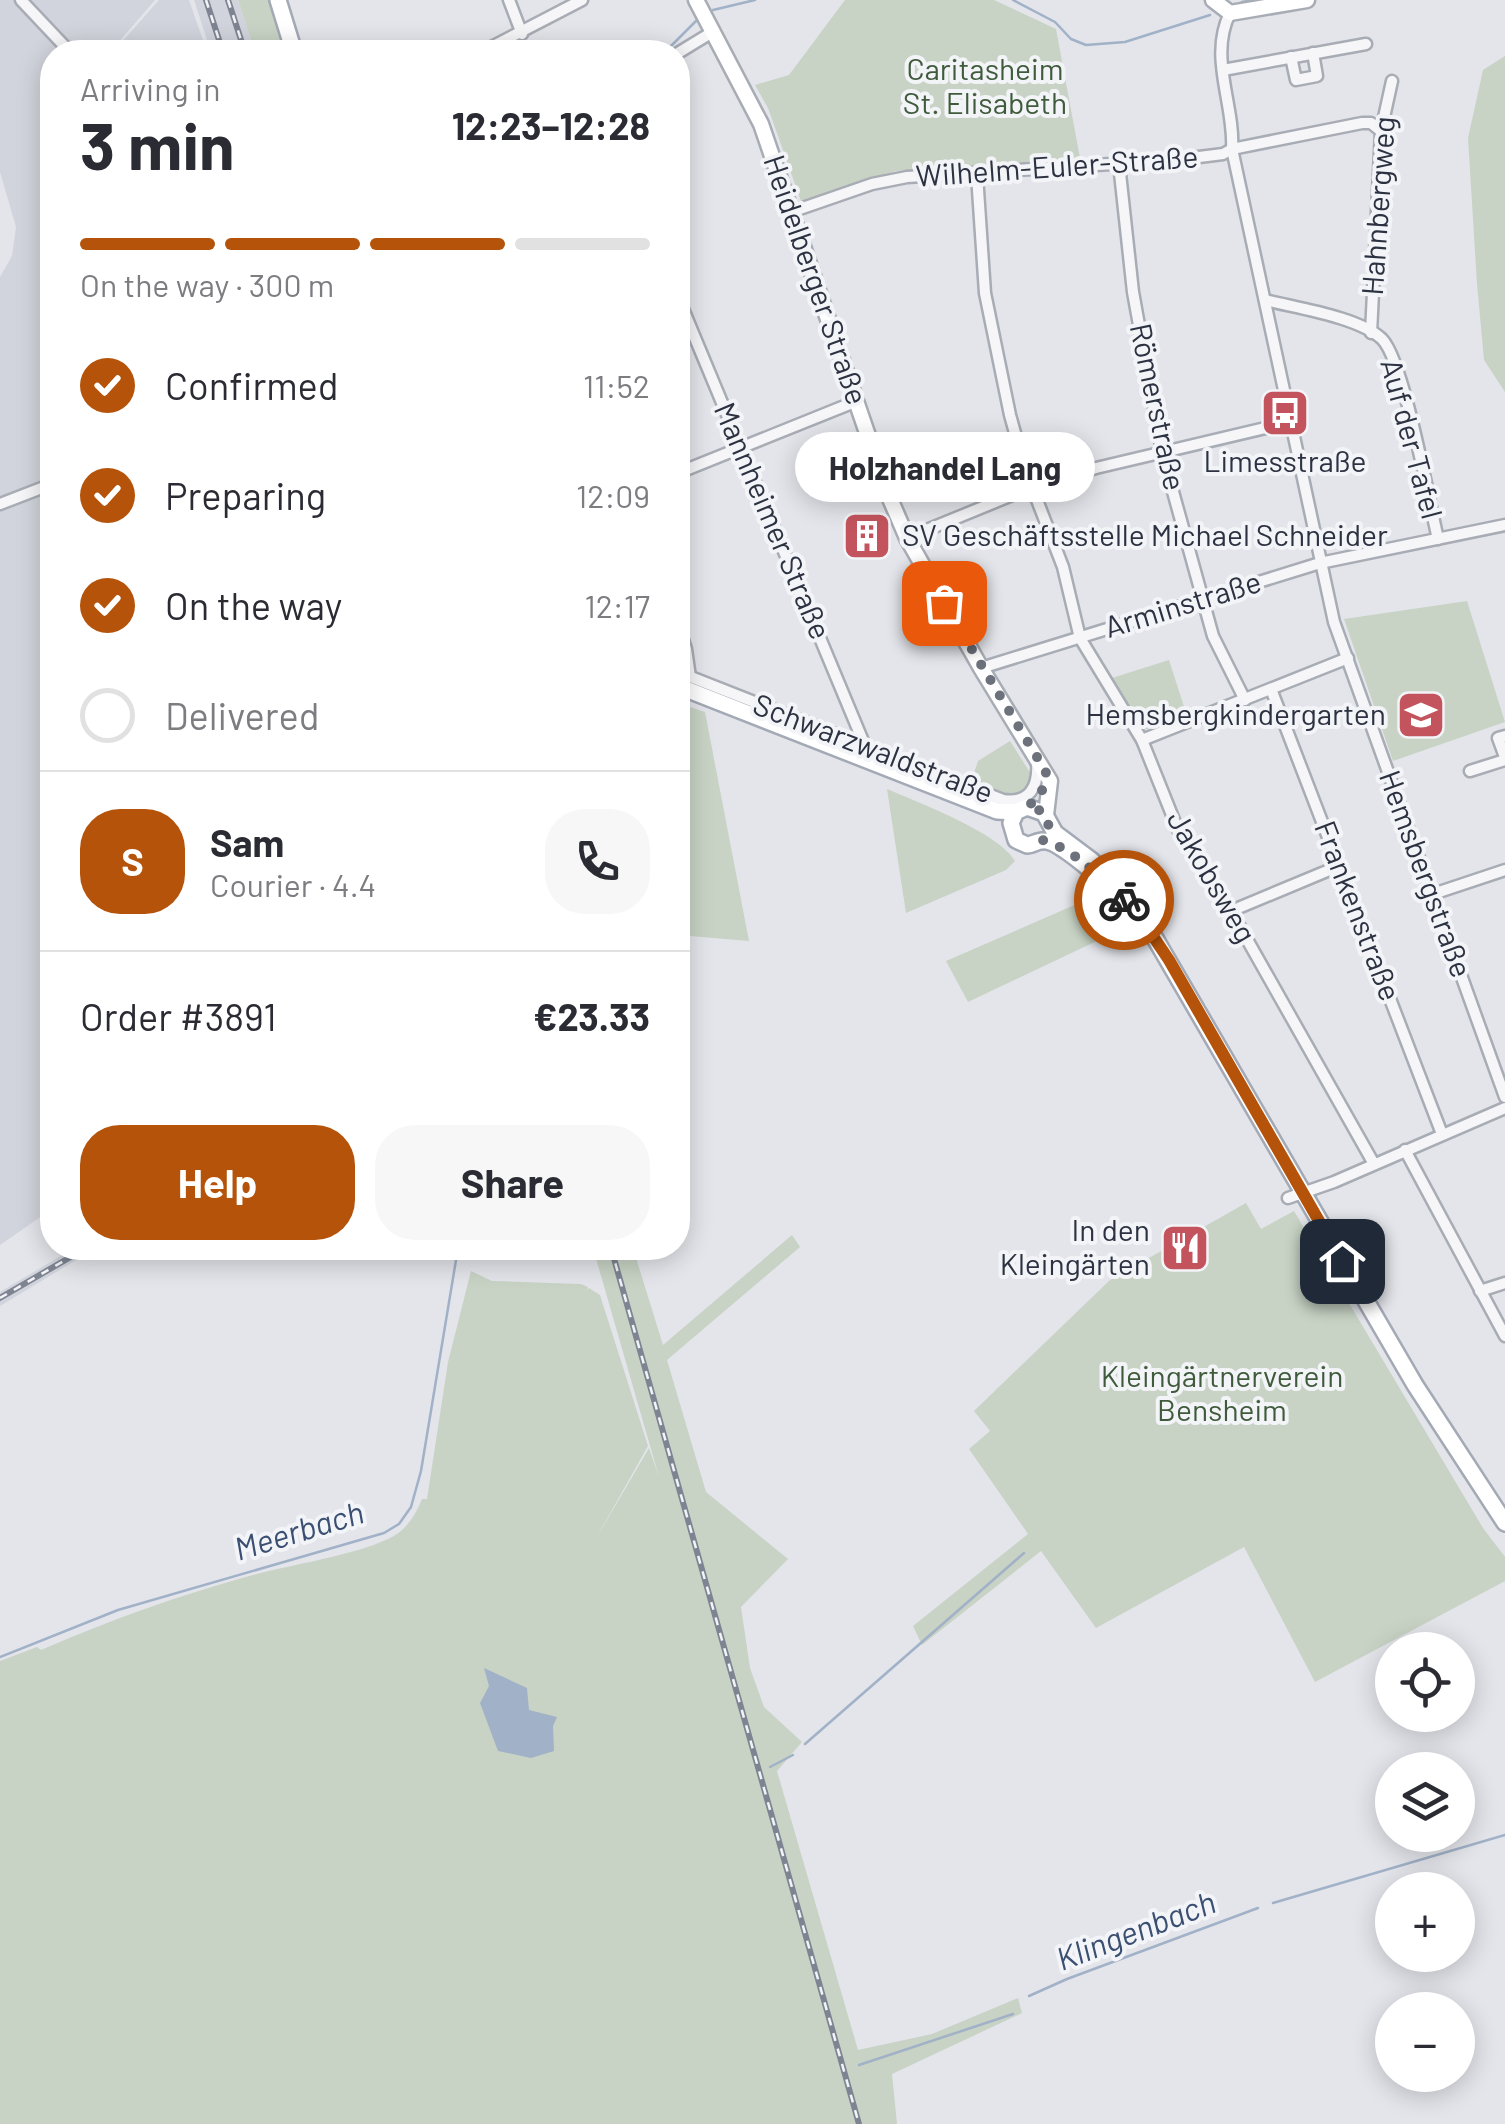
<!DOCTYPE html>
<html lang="en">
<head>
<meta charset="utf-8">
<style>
	body { margin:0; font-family:Barlow,sans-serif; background:#f7f7f7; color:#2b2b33; height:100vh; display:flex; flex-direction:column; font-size:38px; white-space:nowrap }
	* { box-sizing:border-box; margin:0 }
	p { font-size:32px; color:#7c7c81 }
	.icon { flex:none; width:55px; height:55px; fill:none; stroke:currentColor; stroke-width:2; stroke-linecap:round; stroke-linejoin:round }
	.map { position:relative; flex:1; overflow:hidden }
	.drawer { position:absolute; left:40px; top:40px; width:650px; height:1220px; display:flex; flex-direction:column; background:#fff; border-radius:40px; box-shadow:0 5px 25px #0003 }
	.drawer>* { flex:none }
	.tools { position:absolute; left:1375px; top:1632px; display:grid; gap:20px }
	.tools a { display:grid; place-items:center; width:100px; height:100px; border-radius:50%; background:#fff; box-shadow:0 5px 25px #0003; font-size:50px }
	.pin { position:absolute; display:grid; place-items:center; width:85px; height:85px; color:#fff; margin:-42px; border-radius:20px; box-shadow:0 5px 15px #0006 }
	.courier { position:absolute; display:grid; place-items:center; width:100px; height:100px; margin:-50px; border:8px solid #b45309; border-radius:50%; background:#fff; color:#222; box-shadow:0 2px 12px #0007 }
	.bubble { position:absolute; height:70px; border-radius:35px; background:#fff; box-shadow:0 5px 25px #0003; font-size:32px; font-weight:700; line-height:70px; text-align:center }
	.summary em { font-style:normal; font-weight:700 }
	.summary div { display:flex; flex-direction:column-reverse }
	.summary { display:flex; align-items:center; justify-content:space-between; height:170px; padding:0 40px }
	h1 { font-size:65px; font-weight:700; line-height:75px }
	.bar { display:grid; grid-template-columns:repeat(4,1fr); gap:15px 10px; align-content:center; height:120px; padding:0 40px }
	.bar i { height:12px; border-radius:8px; background:#e1e1e2 }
	.bar .on { background:#b45309 }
	.bar p { grid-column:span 4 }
	.line { display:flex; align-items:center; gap:25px; padding:0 40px; border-top:2px solid #e1e1e2 }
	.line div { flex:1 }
	.round { display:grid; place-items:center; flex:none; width:105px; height:105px; border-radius:40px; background:#f7f7f7 }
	ol { padding:0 40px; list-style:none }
	li { display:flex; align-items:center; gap:30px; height:110px }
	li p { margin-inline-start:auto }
	li .icon { padding:10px; border-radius:50%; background:#b45309; color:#fff; stroke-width:4 }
	li:last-child { color:#7c7c81 }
	li i { width:55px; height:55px; border:5px solid #e1e1e2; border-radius:50% }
	.button { display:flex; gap:20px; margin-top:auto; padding:20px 40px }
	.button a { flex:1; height:115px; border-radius:40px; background:#b45309; color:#fff; font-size:40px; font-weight:700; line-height:115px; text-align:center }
	.button a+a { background:#f7f7f7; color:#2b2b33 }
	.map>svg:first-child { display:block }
</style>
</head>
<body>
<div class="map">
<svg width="1505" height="2124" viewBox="0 0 1505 2124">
	<rect width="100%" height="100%" fill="#e3e5ea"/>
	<g fill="#d1d4dc">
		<polygon points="0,0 155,0 110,52 52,52 52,1209 0,1245 0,277 12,256 16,227 0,172"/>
		<polygon points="159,0 189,0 207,52 113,52"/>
		<polygon points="194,0 238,0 255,52 211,52"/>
		<polygon points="74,1248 96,1248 0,1306 0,1292"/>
	</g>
	<g fill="#c8d3c5">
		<polygon points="238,0 272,0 288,52 255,52"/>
		<polygon points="845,0 994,0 1056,29 1080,158 896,171 801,201 768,108 755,85 789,75"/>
		<polygon points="1505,56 1505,392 1484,360 1477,284 1468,138 1483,70"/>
		<polygon points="1467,601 1505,722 1393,761 1344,619"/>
		<polygon points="1169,660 1187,716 1144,730 1112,678"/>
		<polygon points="678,703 705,712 749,941 690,936 678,785"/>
		<path d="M1010,741l21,33 1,10c-15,18 -35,8 -54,1l2,-7 -7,-2 5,-15z"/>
		<path d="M887,789c32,14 111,43 128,72l-9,9 -100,43z"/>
		<polygon points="1093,897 1120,930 968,1002 946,961"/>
		<polygon points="1246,1203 1261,1229 1294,1211 1483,1528 1505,1557 1505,1581 1315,1682 1244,1547 1096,1628 1041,1551 922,1645 913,1626 1028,1534 969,1449 990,1431 974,1411 1110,1280"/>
		<path d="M792,1235l8,12 -133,113 39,132 82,67 -47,48 9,61 14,39 38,35 -25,29 81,279 74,-16 86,-36 4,15 -130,61 5,50h-897v-463l37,-14 4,3c69,-30 139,-55 212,-75 41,-11 98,-19 135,-36 18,-8 27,-23 34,-40h5l21,-137 23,-91 21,10 89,3 7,3 -1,3 2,-2 11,7 48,151 -54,96 55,-94 10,29 -66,-229h40l30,97z"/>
	</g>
	<polygon fill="#a1b1c7" points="484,1668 527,1688 529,1710 557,1717 553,1726 554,1751 531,1758 498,1751 480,1703 489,1686"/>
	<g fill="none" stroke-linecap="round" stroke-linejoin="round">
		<g stroke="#a1b1c7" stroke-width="2.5">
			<polyline points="1013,0 1055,22 1071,39 1086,45 1125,42 1210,15"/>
			<polyline points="1242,2 1252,0"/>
			<polyline points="713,10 755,0"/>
			<polyline points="665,52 696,21"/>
			<polyline points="0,1657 118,1610 384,1533 399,1524 411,1507 421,1471 458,1248"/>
			<polyline points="805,1744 1024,1553"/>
			<polyline points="770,1767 793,1755"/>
			<polyline points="1273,1903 1505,1835"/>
			<polyline points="1029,1996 1067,1979 1258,1908"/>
			<polyline points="859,2065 1013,2014"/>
		</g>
		<g stroke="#a8acb4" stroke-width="15">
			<g id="street">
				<polyline points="21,0 70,52"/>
				<polyline points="509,0 522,34"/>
				<path d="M1230,13c-22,44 5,92 2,136l102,473 171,475"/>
				<polyline points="482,52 582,0"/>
				<polyline points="678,53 714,31"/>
				<polyline points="1291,57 1296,80 1317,76 1313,53"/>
				<polyline points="1223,70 1366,44"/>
				<polyline points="1119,164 1133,292 1162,452 1213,636 1245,700"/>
				<polyline points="977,175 985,293 1010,415 1025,469 1063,567 1080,638 1142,740 1178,830 1231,911 1374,1164"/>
				<polyline points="791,212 872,184 907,177 1175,160 1223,154 1232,149 1362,123 1371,123 1381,131"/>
				<polyline points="678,297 865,746"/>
				<path d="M1265,300c31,8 94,17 117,39 22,22 47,163 56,200"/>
				<polyline points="1371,333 1381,131 1392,81"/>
				<polyline points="678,473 857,401"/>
				<polyline points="0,504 52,484"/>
				<polyline points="907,538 1032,487 1096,468 1291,422"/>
				<polyline points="678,624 686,649 690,677"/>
				<polyline points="981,668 1320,563 1505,525"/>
				<path d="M678,672l325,128c27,4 36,-14 34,-39"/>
				<polyline points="1271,689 1442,1134"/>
				<polyline points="1505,736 1498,738 1505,757"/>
				<polyline points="1142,740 1348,658"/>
				<polyline points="1470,771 1505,760"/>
				<polyline points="1433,894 1505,870"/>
				<polyline points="1231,911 1339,866"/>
				<polyline points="1405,1150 1505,1336"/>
				<polyline points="1288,1198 1334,1182 1505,1108"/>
				<polyline points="1480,1291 1505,1283"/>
			</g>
		</g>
		<g stroke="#a8acb4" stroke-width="19">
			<g id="secondary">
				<polyline points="696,0 761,124 888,494 907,538 981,668 1050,781 1046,815"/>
				<polyline points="1213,0 1230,13 1307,0"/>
			</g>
		</g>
		<g stroke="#a3a9b5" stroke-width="20">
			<g id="primary">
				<polyline points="278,0 294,52"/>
				<polyline points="678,686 997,811 1016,812"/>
				<path d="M1134,907c-17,-12 -73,-69 -92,-66 -5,0 -10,4 -15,4l-11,-5 -5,-17 5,-11 11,-5 17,6 11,20 36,27 30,29 35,51 259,445 90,138"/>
			</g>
		</g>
		<use href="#street" stroke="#f6f6f9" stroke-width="10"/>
		<use href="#secondary" stroke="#fff" stroke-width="14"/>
		<use href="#primary" stroke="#fff" stroke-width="15"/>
		<g stroke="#7e8492" stroke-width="6">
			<g id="rail">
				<polyline points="206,0 223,52"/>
				<polyline points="228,0 245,52"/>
				<polyline points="611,1248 859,2124"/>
				<polyline points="0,1298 86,1248"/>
			</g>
		</g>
		<use href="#rail" stroke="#f3f4f7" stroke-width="2.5" stroke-dasharray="8" stroke-linecap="butt"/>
	</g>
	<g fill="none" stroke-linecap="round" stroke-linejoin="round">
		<path stroke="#6c717c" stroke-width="10" stroke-dasharray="0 18" d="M944,603l102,169 -5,23 -14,12c20,1 28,18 15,33 32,8 59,39 82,60"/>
		<polyline stroke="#b45309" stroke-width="12" points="1124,900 1134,908 1169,960 1342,1261"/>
	</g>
	<defs>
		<g id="bus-square" transform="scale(2.5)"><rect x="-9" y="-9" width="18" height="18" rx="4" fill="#c3545d" stroke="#f3f4f7"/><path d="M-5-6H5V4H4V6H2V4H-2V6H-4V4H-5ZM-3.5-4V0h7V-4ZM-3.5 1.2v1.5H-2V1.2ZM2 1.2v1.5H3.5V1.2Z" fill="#fff"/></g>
		<g id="building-square" transform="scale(2.5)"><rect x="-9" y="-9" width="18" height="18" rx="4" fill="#c3545d" stroke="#f3f4f7"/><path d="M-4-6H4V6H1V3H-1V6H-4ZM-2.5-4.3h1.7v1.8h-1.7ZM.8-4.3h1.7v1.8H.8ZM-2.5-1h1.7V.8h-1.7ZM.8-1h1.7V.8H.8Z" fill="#fff"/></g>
		<g id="school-square" transform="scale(2.5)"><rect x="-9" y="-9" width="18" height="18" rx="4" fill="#c3545d" stroke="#f3f4f7"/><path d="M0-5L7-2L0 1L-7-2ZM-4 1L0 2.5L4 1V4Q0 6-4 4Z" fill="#fff"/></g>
		<g id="restaurant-square" transform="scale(2.5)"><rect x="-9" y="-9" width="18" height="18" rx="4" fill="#c3545d" stroke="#f3f4f7"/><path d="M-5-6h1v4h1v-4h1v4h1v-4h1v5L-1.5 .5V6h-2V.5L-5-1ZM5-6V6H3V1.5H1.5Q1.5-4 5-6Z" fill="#fff"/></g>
	</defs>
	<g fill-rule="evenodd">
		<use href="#bus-square" x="1285" y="413"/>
		<use href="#building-square" x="867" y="536"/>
		<use href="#school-square" x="1421" y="715"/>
		<use href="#restaurant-square" x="1185" y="1248"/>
	</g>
	<g text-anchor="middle" stroke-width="8" stroke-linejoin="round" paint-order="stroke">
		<g font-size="30" fill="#3f5b3b" stroke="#f3f4f7">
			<text x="985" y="80">Caritasheim<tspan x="985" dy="34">St. Elisabeth</tspan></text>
			<text x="1222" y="1387">Kleingärtnerverein<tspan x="1222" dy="34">Bensheim</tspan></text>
		</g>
		<g font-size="30" fill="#2c3241" stroke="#f3f4f7">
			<text transform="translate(1057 167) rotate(-4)" y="10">Wilhelm-Euler-Straße</text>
			<text transform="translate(1379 206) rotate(-86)" y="10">Hahnbergweg</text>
			<text transform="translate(815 280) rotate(71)" y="10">Heidelberger Straße</text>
			<text transform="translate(1157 407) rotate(78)" y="10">Römerstraße</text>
			<text transform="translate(1411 439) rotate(75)" y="10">Auf der Tafel</text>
			<text transform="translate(772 521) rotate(67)" y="10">Mannheimer Straße</text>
			<text transform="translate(1183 605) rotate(-17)" y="10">Arminstraße</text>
			<text transform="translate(873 749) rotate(21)" y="10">Schwarzwaldstraße</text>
			<text transform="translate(1425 874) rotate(70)" y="10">Hemsbergstraße</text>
			<text transform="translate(1211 877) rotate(60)" y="10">Jakobsweg</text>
			<text transform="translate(1357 911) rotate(69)" y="10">Frankenstraße</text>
		</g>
		<g font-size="30" fill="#2c3241" stroke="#f3f4f7" text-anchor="end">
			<text x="1285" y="472" text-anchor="middle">Limesstraße</text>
			<text x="902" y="546" text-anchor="start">SV Geschäftsstelle Michael Schneider</text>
			<text x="1386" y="725">Hemsbergkindergarten</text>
			<text x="1150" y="1241">In den<tspan x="1150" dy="34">Kleingärten</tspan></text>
		</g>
		<g font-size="32" font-style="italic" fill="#3a4f71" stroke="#f3f4f7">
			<text transform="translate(299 1531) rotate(-17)" y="11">Meerbach</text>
			<text transform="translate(1136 1931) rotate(-21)" y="11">Klingenbach</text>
		</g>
	</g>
</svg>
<div class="tools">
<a><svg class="icon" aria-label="locate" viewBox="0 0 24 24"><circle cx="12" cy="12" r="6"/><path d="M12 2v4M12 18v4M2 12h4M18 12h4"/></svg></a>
<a><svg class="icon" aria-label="layers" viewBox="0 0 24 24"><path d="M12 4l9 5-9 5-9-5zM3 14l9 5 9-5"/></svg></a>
<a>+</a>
<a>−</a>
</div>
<div class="pin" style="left:944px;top:603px;background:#ea580c"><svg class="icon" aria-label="bag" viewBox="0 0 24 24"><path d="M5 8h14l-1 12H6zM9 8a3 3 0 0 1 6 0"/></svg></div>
<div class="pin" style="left:1342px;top:1261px;background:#1f2937"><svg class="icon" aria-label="home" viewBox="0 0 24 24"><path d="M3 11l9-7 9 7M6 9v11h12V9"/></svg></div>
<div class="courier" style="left:1124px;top:900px"><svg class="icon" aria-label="bike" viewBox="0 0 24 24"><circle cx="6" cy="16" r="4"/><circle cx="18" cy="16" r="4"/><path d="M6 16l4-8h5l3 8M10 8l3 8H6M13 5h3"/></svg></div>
<div class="bubble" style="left:795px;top:432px;width:300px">Holzhandel Lang</div>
<section class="drawer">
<div class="summary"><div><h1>3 min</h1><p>Arriving in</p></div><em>12:23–12:28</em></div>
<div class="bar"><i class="on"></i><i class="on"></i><i class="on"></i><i></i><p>On the way · 300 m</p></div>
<ol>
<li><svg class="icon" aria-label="check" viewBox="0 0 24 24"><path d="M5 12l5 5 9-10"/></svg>Confirmed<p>11:52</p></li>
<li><svg class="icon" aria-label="check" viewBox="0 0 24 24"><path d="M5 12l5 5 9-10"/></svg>Preparing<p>12:09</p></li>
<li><svg class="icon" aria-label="check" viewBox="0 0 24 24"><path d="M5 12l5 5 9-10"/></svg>On the way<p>12:17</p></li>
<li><i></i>Delivered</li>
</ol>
<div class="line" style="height:180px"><b class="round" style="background:#b45309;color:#fff">S</b><div><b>Sam</b><p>Courier · 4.4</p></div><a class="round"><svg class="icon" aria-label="phone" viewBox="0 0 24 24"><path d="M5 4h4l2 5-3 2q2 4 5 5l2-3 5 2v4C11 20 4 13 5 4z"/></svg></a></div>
<div class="line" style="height:130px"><div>Order #3891</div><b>€23.33</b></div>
<div class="button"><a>Help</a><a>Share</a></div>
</section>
</div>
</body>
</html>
